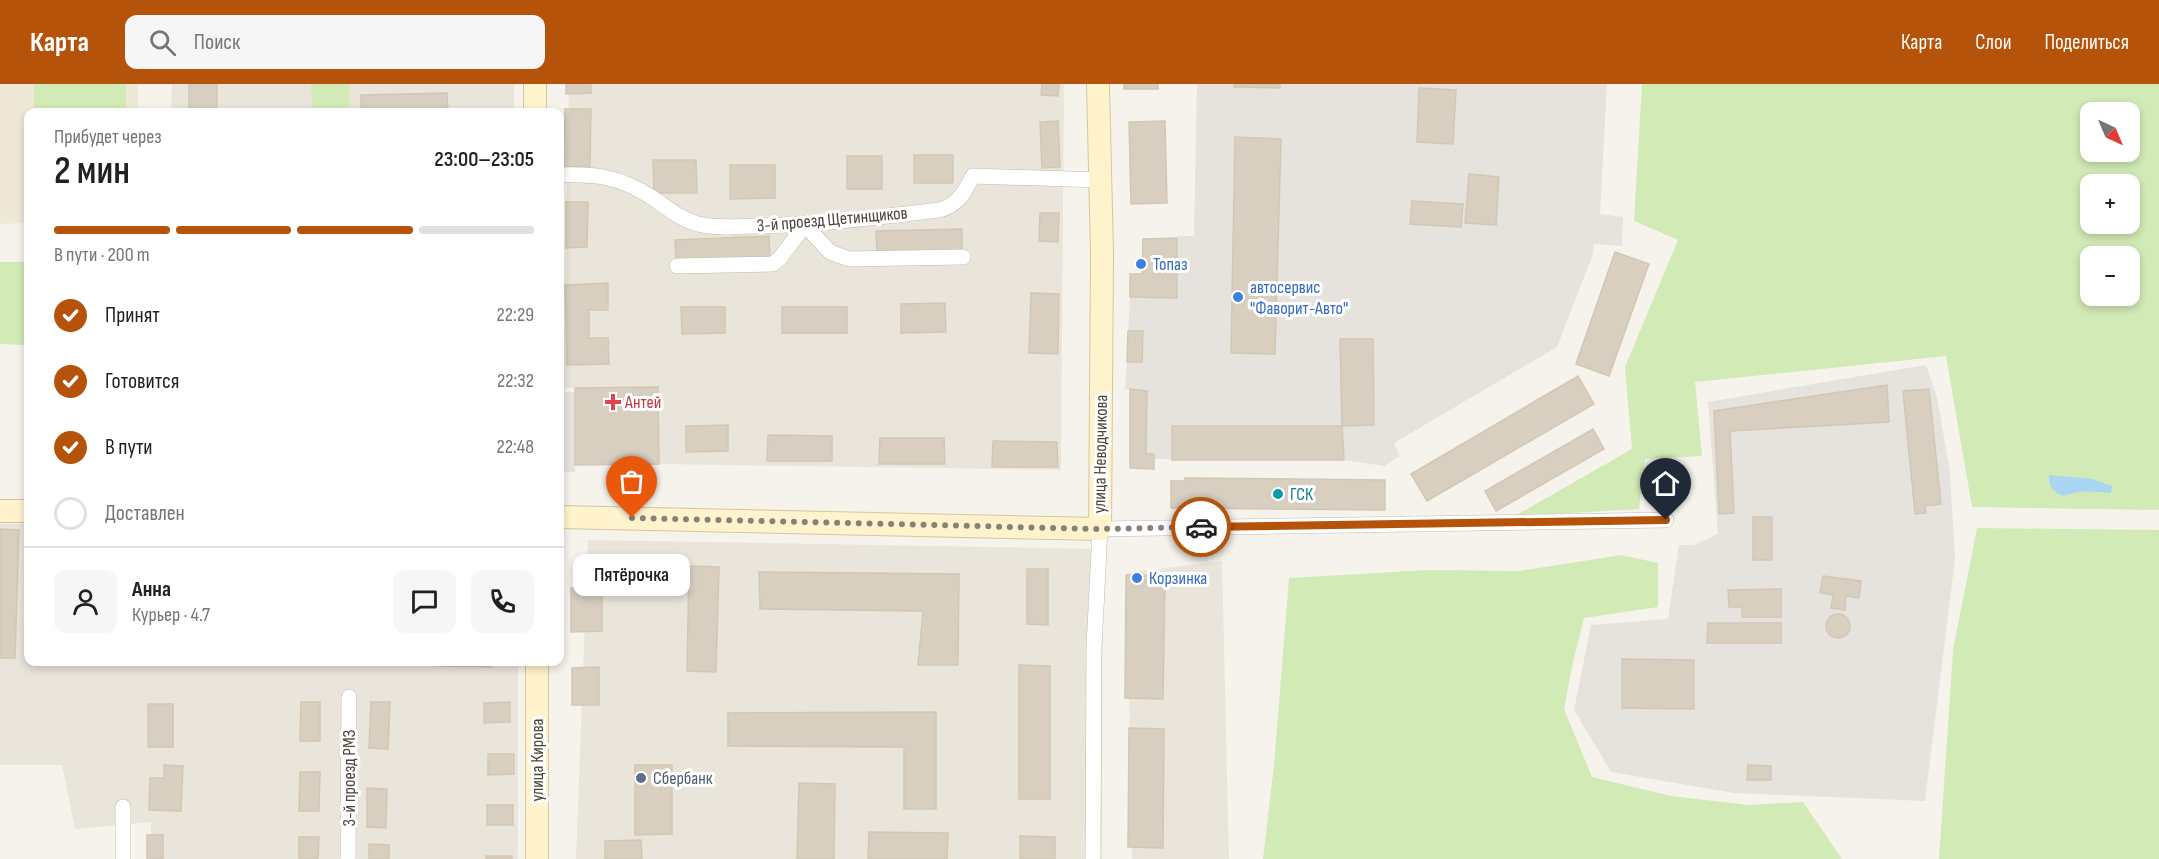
<!DOCTYPE html>
<html lang="ru">
<head>
<meta charset="utf-8">
<style>
	body { margin:0; font-family:"Sofia Sans Condensed",sans-serif; background:#f6f6f6; color:#202124; height:100vh; display:flex; flex-direction:column; font-size:22px; white-space:nowrap }
	* { box-sizing:border-box; margin:0 }
	p { font-size:20px; color:#757577 }
	.icon { flex:none; width:33px; height:33px; fill:none; stroke:currentColor; stroke-width:2; stroke-linecap:round; stroke-linejoin:round }
	.map { position:relative; flex:1; overflow:hidden }
	.details { position:absolute; left:24px; top:24px; width:540px; height:558px; display:flex; flex-direction:column; background:#fff; border-radius:12px; box-shadow:0 3px 9px #0003 }
	.details>* { flex:none }
	.needle { width:39px; rotate:136deg }
	.buttons { position:absolute; left:2080px; top:18px; display:grid; gap:12px }
	.buttons a { display:grid; place-items:center; width:60px; height:60px; border-radius:12px; background:#fff; box-shadow:0 3px 9px #0003; font-size:30px }
	.pin { position:absolute; display:grid; place-items:center; width:51px; height:51px; color:#fff; margin:-62px -26px; border-radius:50% 50% 50% 0; rotate:-45deg; box-shadow:0 0 6px #0007 }
	.pin .icon { rotate:45deg }
	.courier { position:absolute; display:grid; place-items:center; width:60px; height:60px; margin:-30px; border:4px solid #b45309; border-radius:50%; background:#fff; color:#222; box-shadow:0 2px 8px #0007 }
	.bubble { position:absolute; height:42px; border-radius:12px; background:#fff; box-shadow:0 3px 9px #0003; font-size:20px; font-weight:600; line-height:42px; text-align:center }
	.head em { font-style:normal; font-weight:600 }
	.head div { display:flex; flex-direction:column-reverse }
	.head { display:flex; align-items:center; justify-content:space-between; height:102px; padding:0 30px }
	h1 { font-size:39px; font-weight:600; line-height:45px }
	.bar { display:grid; grid-template-columns:repeat(4,1fr); gap:9px 6px; align-content:center; height:72px; padding:0 30px }
	.bar i { height:8px; border-radius:4px; background:#e0e0e0 }
	.bar .selected { background:#b45309 }
	.bar p { grid-column:span 4 }
	.line { display:flex; align-items:center; gap:15px; padding:0 30px; border-top:2px solid #e0e0e0 }
	.line div { flex:1 }
	.round { display:grid; place-items:center; flex:none; width:63px; height:63px; border-radius:12px; background:#f6f6f6 }
	ol { padding:0 30px; list-style:none }
	li { display:flex; align-items:center; gap:18px; height:66px }
	li p { margin-inline-start:auto }
	li .icon { padding:6px; border-radius:50%; background:#b45309; color:#fff; stroke-width:4 }
	li:last-child { color:#757577 }
	li i { width:33px; height:33px; border:3px solid #e0e0e0; border-radius:50% }
	header { display:flex; align-items:center; gap:36px; box-sizing:border-box; height:84px; padding:0 30px; background:#b45309; color:#fff }
	header strong { font-size:28px }
	nav { display:flex; gap:33px; margin-inline-start:auto; font-size:21px }
	.search { width:420px; height:54px; background:#f6f6f6; display:flex; align-items:center; gap:15px; box-sizing:border-box; padding:0 21px; border-radius:12px; color:#757577; font-size:22px }
	.map>svg:first-child { display:block }
</style>
</head>
<body>
<header>
<strong>Карта</strong>
<div class="search"><svg class="icon" aria-label="search" viewBox="0 0 24 24"><circle cx="10" cy="10" r="6"/><path d="M15 15l6 6"/></svg>Поиск</div>
<nav><a>Карта</a><a>Слои</a><a>Поделиться</a></nav>
</header>
<div class="map">
<svg width="2159" height="775" viewBox="0 0 2159 775">
	<rect width="100%" height="100%" fill="#f6f3ec"/>
	<g fill="#eae5da">
		<polygon points="172,0 514,0 514,28 171,28"/>
		<polygon points="569,0 1064,0 1061,386 659,380 658,303 563,304"/>
		<polygon points="0,440 28,440 28,578 518,578 518,775 151,775 151,738 75,745 62,681 0,681"/>
		<polygon points="588,456 1103,465 1102,775 576,775"/>
		<polygon points="1222,477 1229,775 1132,775 1127,489"/>
	</g>
	<g fill="#e6e2dd">
		<polygon points="1197,0 1607,0 1600,130 1623,133 1622,162 1594,160 1593,170 1557,263 1394,359 1400,372 1384,382 1344,376 1154,375 1153,370 1146,370 1147,307 1125,305 1127,278 1142,278 1143,247 1128,247 1130,213 1177,214 1178,152 1194,152"/>
		<polygon points="1926,281 1937,313 1950,388 1955,475 1925,717 1734,709 1611,688 1574,626 1591,541 1668,535 1679,461 1694,461 1718,450 1708,318"/>
	</g>
	<polygon fill="#efe8d6" points="0,0 138,0 138,28 28,28 28,139 0,140"/>
	<g fill="#d2eab5" fill-rule="evenodd">
		<rect x="34" y="0" width="92" height="28"/>
		<polygon points="311,0 349,0 350,27 312,28"/>
		<path d="M1642,0h517v426l-187,-3 -26,-151 -251,26 7,74 -57,3 -6,50 -124,7 117,-67 -7,-82 53,-127 -44,-19zM2091,28h39v40h-39zM2091,100h39v40h-39zM2091,172h39v40h-39z"/>
		<polygon points="0,178 28,178 28,261 0,260"/>
		<polygon points="1977,444 2159,446 2159,775 1939,775 1953,566"/>
		<polygon points="1621,471 1658,479 1658,523 1584,534 1573,578 1564,625 1592,693 1671,712 1749,721 1803,718 1842,775 1263,775 1274,681 1289,494 1427,486 1519,487"/>
	</g>
	<polygon fill="#e5e3e0" points="560,308 574,308 575,388 560,388"/>
	<path fill="#a9d4f2" d="M2049,391l43,4 20,7 -1,7c-17,-1 -32,-4 -47,3 -12,-4 -15,-9 -15,-21z"/>
	<g fill="#d8cfc1" stroke="#d3c7b4" stroke-width="1.5">
		<rect x="189" y="0" width="28" height="28"/>
		<polygon points="566,0 591,0 591,9 566,10"/>
		<polygon points="1042,0 1059,0 1058,12 1041,11"/>
		<rect x="1124" y="0" width="34" height="5"/>
		<polygon points="1234,0 1280,0 1280,4 1234,3"/>
		<polygon points="1419,4 1456,6 1453,60 1417,58"/>
		<polygon points="447,9 448,28 361,28 361,11"/>
		<polygon points="565,25 591,25 590,83 564,82"/>
		<polygon points="1058,37 1060,83 1042,84 1040,38"/>
		<polygon points="1165,37 1167,119 1131,120 1129,38"/>
		<polygon points="1235,53 1281,55 1275,270 1231,269"/>
		<rect x="914" y="71" width="39" height="28"/>
		<rect x="847" y="72" width="35" height="33"/>
		<polygon points="653,76 696,76 697,109 654,109"/>
		<polygon points="730,81 775,81 775,114 730,115"/>
		<polygon points="1469,90 1499,93 1496,141 1465,139"/>
		<polygon points="1412,117 1463,120 1461,143 1410,140"/>
		<polygon points="566,118 588,118 587,163 566,164"/>
		<polygon points="1040,129 1059,129 1058,158 1039,157"/>
		<polygon points="962,145 962,168 877,170 876,147"/>
		<polygon points="769,152 770,173 676,177 675,156"/>
		<polygon points="1177,154 1177,214 1130,213 1130,190 1142,190 1143,155"/>
		<polygon points="1615,168 1649,180 1609,292 1576,280"/>
		<polygon points="608,199 608,226 589,226 589,254 608,254 609,280 567,281 565,201"/>
		<polygon points="1031,209 1059,210 1058,270 1029,269"/>
		<polygon points="945,219 946,248 901,249 901,220"/>
		<polygon points="681,223 725,223 725,249 682,250"/>
		<rect x="782" y="223" width="65" height="26"/>
		<polygon points="1128,247 1143,247 1142,278 1127,278"/>
		<polygon points="1340,255 1373,255 1374,341 1342,342"/>
		<polygon points="1578,292 1594,320 1427,417 1411,390"/>
		<polygon points="1887,301 1889,338 1730,347 1734,429 1719,430 1714,327"/>
		<polygon points="658,303 659,380 575,381 575,304"/>
		<polygon points="1130,305 1147,307 1146,370 1154,370 1154,385 1130,384"/>
		<polygon points="1929,305 1941,420 1925,422 1926,429 1915,430 1903,307"/>
		<polygon points="728,341 728,367 686,368 686,342"/>
		<polygon points="1172,342 1342,342 1344,376 1172,376"/>
		<polygon points="1593,345 1604,365 1496,427 1485,407"/>
		<polygon points="768,351 832,352 832,377 767,377"/>
		<polygon points="880,354 944,354 945,380 879,380"/>
		<polygon points="993,357 1057,358 1058,383 992,383"/>
		<polygon points="1185,394 1385,396 1385,426 1171,424 1171,397 1185,397"/>
		<rect x="1753" y="433" width="19" height="43"/>
		<polygon points="0,445 19,446 15,574 0,574"/>
		<polygon points="689,482 719,483 716,588 687,587"/>
		<polygon points="1027,485 1048,485 1048,541 1027,540"/>
		<polygon points="759,488 959,490 958,581 918,581 923,527 760,525"/>
		<polygon points="1126,491 1165,492 1163,615 1125,614"/>
		<polygon points="1823,492 1861,497 1859,514 1846,512 1845,526 1831,524 1833,511 1820,509"/>
		<polygon points="602,503 602,547 571,548 571,504"/>
		<polygon points="1781,505 1781,533 1742,533 1742,523 1729,523 1728,506"/>
		<circle cx="1838" cy="542" r="12"/>
		<polygon points="1708,539 1781,539 1781,559 1707,559"/>
		<polygon points="1622,575 1694,576 1694,625 1622,624"/>
		<polygon points="439,578 491,578 491,583 439,582"/>
		<polygon points="1019,581 1050,582 1050,715 1019,715"/>
		<polygon points="599,583 599,621 572,621 572,584"/>
		<polygon points="301,618 320,618 320,657 300,657"/>
		<polygon points="371,618 390,618 388,665 369,664"/>
		<polygon points="510,618 510,638 484,639 484,619"/>
		<rect x="148" y="620" width="25" height="43"/>
		<polygon points="936,628 936,725 904,725 904,663 728,662 728,629"/>
		<polygon points="1129,644 1164,645 1163,764 1128,763"/>
		<polygon points="488,670 514,670 514,690 488,691"/>
		<polygon points="164,681 183,682 181,727 149,726 150,694 164,694"/>
		<polygon points="635,681 672,681 672,750 635,751"/>
		<polygon points="1748,681 1771,682 1771,696 1747,696"/>
		<polygon points="300,688 320,688 319,727 299,727"/>
		<polygon points="799,699 835,700 834,775 797,775"/>
		<polygon points="367,704 387,705 386,744 367,743"/>
		<rect x="487" y="721" width="26" height="20"/>
		<polygon points="869,748 948,749 947,775 868,775"/>
		<rect x="147" y="751" width="16" height="24"/>
		<polygon points="1020,752 1055,753 1055,775 1020,775"/>
		<polygon points="299,753 319,753 318,775 299,775"/>
		<polygon points="641,756 642,775 605,775 605,757"/>
		<polygon points="369,760 389,761 389,775 369,775"/>
		<rect x="486" y="772" width="26" height="3"/>
	</g>
	<g fill="none" stroke-linecap="round" stroke-linejoin="round">
		<g stroke="#c2bbae" stroke-width="16">
			<g id="minor">
				<path d="M560,91c37,-1 58,1 91,22 15,9 29,23 47,27 19,5 40,2 59,2 61,-1 122,-9 182,-16 20,-5 25,-18 34,-34l127,4"/>
				<polyline points="677,182 773,180 780,174 805,141 830,168 849,175 963,173"/>
				<polyline points="123,775 123,723"/>
				<polyline points="348,775 349,613"/>
				<polyline points="1093,775 1094,564 1100,445 1666,436"/>
			</g>
		</g>
		<g stroke="#d6c79b" stroke-width="24">
			<g id="secondary">
				<polyline points="535,0 535,28"/>
				<polyline points="0,427 28,427"/>
				<polyline points="560,433 1100,445 1102,170 1098,0"/>
				<polyline points="537,578 537,775"/>
			</g>
		</g>
		<use href="#minor" stroke="#fff" stroke-width="15"/>
		<use href="#secondary" stroke="#fff3cd" stroke-width="22"/>
	</g>
	<g fill="none" stroke-linecap="round" stroke-linejoin="round">
		<polyline stroke="#878178" stroke-width="6" stroke-dasharray="0 10.8" points="632,434 1100,445 1201,443"/>
		<polyline stroke="#b45309" stroke-width="8" points="1201,443 1666,436"/>
	</g>
	<g fill="#3f7fe0" stroke="#fff" stroke-width="2">
		<circle cx="1141" cy="180" r="6"/>
		<circle cx="1238" cy="213" r="6"/>
		<circle cx="1137" cy="494" r="6"/>
	</g>
	<path fill="#e0444e" stroke="#fff" stroke-width="2" d="M610 309h6v6h6v6h-6v6h-6v-6h-6v-6h6z"/>
	<circle fill="#0f9aa8" stroke="#fff" stroke-width="2" cx="1278" cy="410" r="6"/>
	<circle fill="#5c6f8a" stroke="#fff" stroke-width="2" cx="641" cy="694" r="6"/>
	<g text-anchor="middle" stroke-width="6" stroke-linejoin="round" paint-order="stroke">
		<g font-size="18" fill="#4b4439" stroke="#fff">
			<text transform="translate(832 135) rotate(-5)" y="6">3-й проезд Щетинщиков</text>
			<text transform="translate(1100 370) rotate(-89)" y="6">улица Неводчикова</text>
			<text transform="translate(537 676) rotate(-90)" y="6">улица Кирова</text>
			<text transform="translate(349 694) rotate(-90)" y="6">3-й проезд РМЗ</text>
		</g>
		<g font-size="18" fill="#366cbe" stroke="#fff" text-anchor="start">
			<text x="1153" y="186">Топаз</text>
			<text x="1250" y="209">автосервис<tspan x="1250" dy="21">"Фаворит-Авто"</tspan></text>
			<text x="1149" y="500">Корзинка</text>
		</g>
		<g font-size="18" fill="#be3a42" stroke="#fff" text-anchor="start">
			<text x="625" y="324">Антей</text>
		</g>
		<g font-size="18" fill="#0d838f" stroke="#fff" text-anchor="start">
			<text x="1290" y="416">ГСК</text>
		</g>
		<g font-size="18" fill="#4e5e75" stroke="#fff" text-anchor="start">
			<text x="653" y="700">Сбербанк</text>
		</g>
	</g>
</svg>
<div class="buttons">
<a><svg class="needle" viewBox="-14 -14 28 28"><path d="M0-13l5 13h-10z" fill="#e53935"/><path d="M0 13l5-13h-10z" fill="#757577"/></svg></a>
<a>+</a>
<a>−</a>
</div>
<div class="pin" style="left:632px;top:434px;background:#ea580c"><svg class="icon" aria-label="bag" viewBox="0 0 24 24"><path d="M5 8h14l-1 12H6zM9 8a3 3 0 0 1 6 0"/></svg></div>
<div class="pin" style="left:1666px;top:436px;background:#1f2937"><svg class="icon" aria-label="home" viewBox="0 0 24 24"><path d="M3 11l9-7 9 7M6 9v11h12V9"/></svg></div>
<div class="courier" style="left:1201px;top:443px"><svg class="icon" aria-label="car" viewBox="0 0 24 24"><path d="M5 17H2v-5l4-1 3-4h7l3 4 3 1v5h-3M9 17h6M6 11h13"/><circle cx="7" cy="17" r="2"/><circle cx="17" cy="17" r="2"/></svg></div>
<div class="bubble" style="left:573px;top:470px;width:117px">Пятёрочка</div>
<section class="details">
<div class="head"><div><h1>2 мин</h1><p>Прибудет через</p></div><em>23:00–23:05</em></div>
<div class="bar"><i class="selected"></i><i class="selected"></i><i class="selected"></i><i></i><p>В пути · 200 m</p></div>
<ol>
<li><svg class="icon" aria-label="check" viewBox="0 0 24 24"><path d="M5 12l5 5 9-10"/></svg>Принят<p>22:29</p></li>
<li><svg class="icon" aria-label="check" viewBox="0 0 24 24"><path d="M5 12l5 5 9-10"/></svg>Готовится<p>22:32</p></li>
<li><svg class="icon" aria-label="check" viewBox="0 0 24 24"><path d="M5 12l5 5 9-10"/></svg>В пути<p>22:48</p></li>
<li><i></i>Доставлен</li>
</ol>
<div class="line" style="height:108px"><a class="round"><svg class="icon" aria-label="person" viewBox="0 0 24 24"><circle cx="12" cy="8" r="4"/><path d="M4 21q1-7 8-7t8 7"/></svg></a><div><b>Анна</b><p>Курьер · 4.7</p></div><a class="round"><svg class="icon" aria-label="chat" viewBox="0 0 24 24"><path d="M4 5h16v11H9l-5 4z"/></svg></a><a class="round"><svg class="icon" aria-label="phone" viewBox="0 0 24 24"><path d="M5 4h4l2 5-3 2q2 4 5 5l2-3 5 2v4C11 20 4 13 5 4z"/></svg></a></div>
</section>
</div>
</body>
</html>
